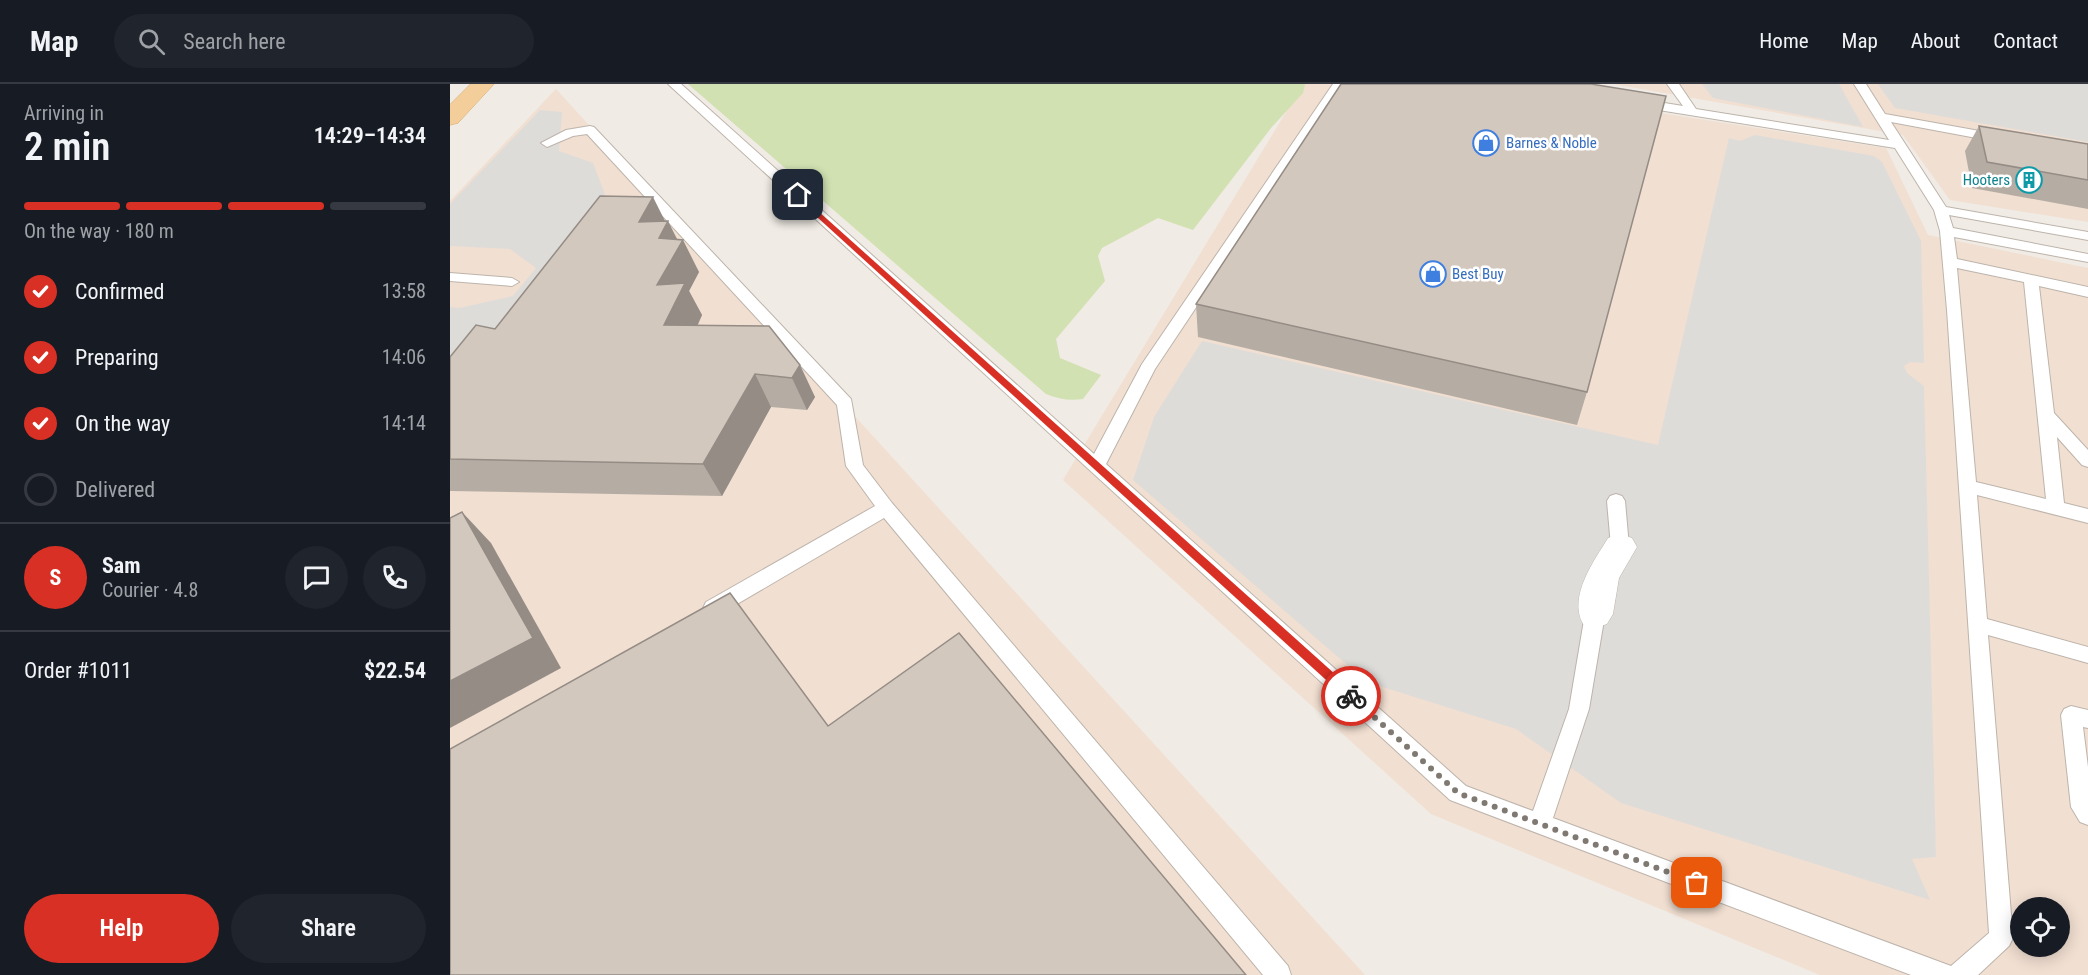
<!DOCTYPE html>
<html lang="en">
<head>
<meta charset="utf-8">
<style>
	body { margin:0; font-family:"Roboto Condensed",sans-serif; background:#20242c; color:#f1f3f6; height:100vh; display:flex; flex-direction:column; font-size:22px; white-space:nowrap }
	* { box-sizing:border-box; margin:0 }
	p { font-size:20px; color:#9ea1a6 }
	.icon { flex:none; width:33px; height:33px; fill:none; stroke:currentColor; stroke-width:2; stroke-linecap:round; stroke-linejoin:round }
	.map { position:relative; flex:1; overflow:hidden }
	.details { display:flex; flex-direction:column; background:#171b24; width:450px }
	.details>* { flex:none }
	.buttons { position:absolute; left:1560px; top:813px; display:grid; gap:12px }
	.buttons a { display:grid; place-items:center; width:60px; height:60px; border-radius:50%; background:#171b24; box-shadow:0 3px 15px #0003; font-size:30px }
	.pin { position:absolute; display:grid; place-items:center; width:51px; height:51px; color:#fff; margin:-26px; border-radius:12px; box-shadow:0 3px 9px #0006 }
	.courier { position:absolute; display:grid; place-items:center; width:60px; height:60px; margin:-30px; border:4px solid #d93025; border-radius:50%; background:#fff; color:#222; box-shadow:0 2px 8px #0007 }
	.headline em { font-style:normal; font-weight:600 }
	.headline div { display:flex; flex-direction:column-reverse }
	.headline { display:flex; align-items:center; justify-content:space-between; height:102px; padding:0 24px }
	h1 { font-size:39px; font-weight:600; line-height:45px }
	.bar { display:grid; grid-template-columns:repeat(4,1fr); gap:9px 6px; align-content:center; height:72px; padding:0 24px }
	.bar i { height:8px; border-radius:4px; background:#363941 }
	.bar .current { background:#d93025 }
	.bar p { grid-column:span 4 }
	.line { display:flex; align-items:center; gap:15px; padding:0 24px; border-top:2px solid #363941 }
	.line div { flex:1 }
	.round { display:grid; place-items:center; flex:none; width:63px; height:63px; border-radius:32px; background:#20242c }
	ol { padding:0 24px; list-style:none }
	li { display:flex; align-items:center; gap:18px; height:66px }
	li p { margin-inline-start:auto }
	li .icon { padding:6px; border-radius:50%; background:#d93025; color:#fff; stroke-width:4 }
	li:last-child { color:#9ea1a6 }
	li i { width:33px; height:33px; border:3px solid #363941; border-radius:50% }
	.action { display:flex; gap:12px; margin-top:auto; padding:12px 24px }
	.action a { flex:1; height:69px; border-radius:36px; background:#d93025; color:#fff; font-size:24px; font-weight:600; line-height:69px; text-align:center }
	.action a+a { background:#20242c; color:#f1f3f6 }
	header { display:flex; align-items:center; gap:36px; box-sizing:border-box; height:84px; padding:0 30px; background:#171b24; border-bottom:2px solid #363941 }
	header strong { font-size:28px }
	nav { display:flex; gap:33px; margin-inline-start:auto; font-size:21px }
	.search { width:420px; height:54px; background:#20242c; display:flex; align-items:center; gap:15px; box-sizing:border-box; padding:0 21px; border-radius:33px; color:#9ea1a6; font-size:22px }
	main { display:flex; flex:1; min-height:0 }
	.map>svg:first-child { display:block }
</style>
</head>
<body>
<header>
<strong>Map</strong>
<div class="search"><svg class="icon" aria-label="search" viewBox="0 0 24 24"><circle cx="10" cy="10" r="6"/><path d="M15 15l6 6"/></svg>Search here</div>
<nav><a>Home</a><a>Map</a><a>About</a><a>Contact</a></nav>
</header>
<main>
<section class="details">
<div class="headline"><div><h1>2 min</h1><p>Arriving in</p></div><em>14:29–14:34</em></div>
<div class="bar"><i class="current"></i><i class="current"></i><i class="current"></i><i></i><p>On the way · 180 m</p></div>
<ol>
<li><svg class="icon" aria-label="check" viewBox="0 0 24 24"><path d="M5 12l5 5 9-10"/></svg>Confirmed<p>13:58</p></li>
<li><svg class="icon" aria-label="check" viewBox="0 0 24 24"><path d="M5 12l5 5 9-10"/></svg>Preparing<p>14:06</p></li>
<li><svg class="icon" aria-label="check" viewBox="0 0 24 24"><path d="M5 12l5 5 9-10"/></svg>On the way<p>14:14</p></li>
<li><i></i>Delivered</li>
</ol>
<div class="line" style="height:108px"><b class="round" style="background:#d93025;color:#fff">S</b><div><b>Sam</b><p>Courier · 4.8</p></div><a class="round"><svg class="icon" aria-label="chat" viewBox="0 0 24 24"><path d="M4 5h16v11H9l-5 4z"/></svg></a><a class="round"><svg class="icon" aria-label="phone" viewBox="0 0 24 24"><path d="M5 4h4l2 5-3 2q2 4 5 5l2-3 5 2v4C11 20 4 13 5 4z"/></svg></a></div>
<div class="line" style="height:78px"><div>Order #1011</div><b>$22.54</b></div>
<div class="action"><a>Help</a><a>Share</a></div>
</section>
<div class="map">
<svg width="1638" height="891" viewBox="0 0 1638 891">
	<rect width="100%" height="100%" fill="#f0ebe4"/>
	<g fill="#f1dfd1" fill-rule="evenodd">
		<path d="M853,0h169l414,64 42,87 160,33v707h-268l-389,-161 -368,-334zM1570,824h40v38h-40z"/>
		<polygon points="1163,0 1638,0 1638,138 1500,116 1453,51"/>
		<polygon points="106,5 915,891 0,891 0,117"/>
	</g>
	<path fill="#d1e1b1" d="M238,0h617l-2,9 -32,35 -78,102 -35,-12 -56,30 -4,8 7,25 -49,58 4,19 41,17 -18,24c-14,2 -24,0 -37,-5z"/>
	<g fill="#dedcd9">
		<polygon points="1252,0 1389,0 1413,43 1263,14"/>
		<polygon points="1428,0 1638,0 1638,58 1445,24"/>
		<polygon points="90,26 112,28 109,67 143,79 163,131 0,333 0,223 9,224 63,212 86,184 60,165 0,162 0,120"/>
		<polygon points="1305,51 1424,72 1432,78 1471,157 1474,279 1460,278 1454,282 1457,289 1474,302 1486,773 1462,775 1480,816 1171,719 1066,645 917,598 683,396 704,333 752,257 1208,361 1279,54 1290,57"/>
	</g>
	<g fill="none" stroke-linecap="round" stroke-linejoin="round">
		<g stroke="#bdb4ab" stroke-width="2">
			<g id="lane">
				<path d="M218,0h13l413,370 48,-90 191,-280h12l-190,285 -49,95 360,322 67,25 36,-102 16,-95 3,-6 7,-2 7,2 3,6 -16,95 -36,109 398,148 38,-33 -42,-623 -7,-79 -6,-21 -39,-62 -255,-41 -6,-4 6,-4 43,7 -16,-22h12l17,25 193,31 -35,-56h12l19,30 117,21 2,3 -6,4 -107,-20 55,85 142,25v8l-139,-25 4,13 135,26v8l-134,-25 3,22 131,28v10l-49,-11 15,127 34,37v17l-6,-2 -25,-28 7,66 24,6v14l-111,-28 10,124 101,28v16l-100,-28 25,303 -4,8 -31,29h-67l-461,-175zM1507,184l67,14 22,217 -70,-17z"/>
				<polygon points="140,42 144,43 401,315 413,381 442,419 838,882 841,891 813,891 434,434 270,530 263,532 256,530 253,524 256,518 425,422 396,382 387,321 137,50 123,52 97,63 91,59 116,46"/>
				<polygon points="0,189 62,194 69,198 62,202 0,197"/>
				<polygon points="1166,410 1172,412 1175,417 1179,463 1176,468 1170,470 1164,468 1161,463 1157,417 1160,412"/>
				<polygon points="1621,622 1638,626 1638,644 1633,643 1638,683 1638,741 1630,738 1621,723 1611,631 1614,625"/>
			</g>
		</g>
		<g stroke="#bdb4ab" stroke-width="1">
			<path id="street" d="M1170,450l12,4 5,9 -18,31 -6,36 -6,10 -12,4 -12,-4c-15,-28 11,-63 25,-86z"/>
		</g>
		<g stroke="#d6a96d" stroke-width="1">
			<polygon id="primary" points="21,0 44,0 8,39 0,41 0,21"/>
		</g>
		<use href="#lane" fill="#fff" fill-rule="evenodd"/>
		<use href="#street" fill="#fff" fill-rule="evenodd"/>
		<use href="#primary" fill="#f3ce9a" fill-rule="evenodd"/>
	</g>
	<g fill="#b5aca3">
		<polygon points="1529,42 1638,60 1638,125 1522,104 1515,67"/>
		<polygon points="215,137 249,188 239,207 252,231 248,241 319,242 365,313 357,326 321,323 272,412 0,407 0,273"/>
		<polygon points="746,220 1137,308 1127,341 748,253"/>
	</g>
	<g fill="#948c85">
		<polygon points="203,113 217,141 218,137 230,161 233,156 249,188 239,207 252,231 232,273 214,241 207,201 189,138"/>
		<polygon points="350,281 365,313 357,326 342,294"/>
		<polygon points="305,290 321,323 272,412 253,380"/>
		<polygon points="12,428 41,459 111,584 0,644 0,597"/>
	</g>
	<g fill="#d3c8be" stroke="#948c85" stroke-width="1.5">
		<polygon points="891,0 1141,0 1216,12 1137,308 746,220"/>
		<polygon points="1529,42 1638,60 1638,96 1537,78"/>
		<polygon points="150,112 203,113 189,138 218,137 209,154 233,156 207,201 235,199 214,241 319,242 350,281 342,294 305,290 253,380 0,375 0,273 26,241 45,245"/>
		<polygon points="12,428 83,554 0,597 0,434"/>
		<polygon points="280,509 378,642 509,549 796,891 0,891 0,665"/>
	</g>
	<polygon fill="#d93025" points="348,109 905,608 905,615 897,615 345,113"/>
	<g fill="none" stroke-linecap="round" stroke-linejoin="round">
		<polyline stroke="#7f7972" stroke-width="6" stroke-dasharray="0 10.8" points="901,612 1008,709 1247,799"/>
	</g>
	<defs>
		<g id="shop-ring" transform="scale(1.35)"><circle r="9.5" fill="#fff" stroke="#3f7fe0" stroke-width="1.5"/><path d="M-5-2.5h2.3a2.7 3.5 0 0 1 5.4 0H5L5.5 6h-11ZM-1.5-2.5h3a1.5 2.3 0 0 0-3 0Z" fill="#3f7fe0"/></g>
		<g id="building-ring" transform="scale(1.35)"><circle r="9.5" fill="#fff" stroke="#0f9aa8" stroke-width="1.5"/><path d="M-4-6H4V6H1V3H-1V6H-4ZM-2.5-4.3h1.7v1.8h-1.7ZM.8-4.3h1.7v1.8H.8ZM-2.5-1h1.7V.8h-1.7ZM.8-1h1.7V.8H.8Z" fill="#0f9aa8"/></g>
	</defs>
	<g fill-rule="evenodd">
		<use href="#shop-ring" x="1036" y="59"/>
		<use href="#building-ring" x="1579" y="96"/>
		<use href="#shop-ring" x="983" y="190"/>
	</g>
	<g text-anchor="middle" stroke-width="5" stroke-linejoin="round" paint-order="stroke">
		<g font-size="15" fill="#366cbe" stroke="#fff" text-anchor="start">
			<text x="1056" y="64">Barnes &amp; Noble</text>
			<text x="1002" y="195">Best Buy</text>
		</g>
		<g font-size="15" fill="#0d838f" stroke="#fff" text-anchor="end">
			<text x="1560" y="101">Hooters</text>
		</g>
	</g>
</svg>
<div class="buttons">
<a><svg class="icon" aria-label="locate" viewBox="0 0 24 24"><circle cx="12" cy="12" r="6"/><path d="M12 2v4M12 18v4M2 12h4M18 12h4"/></svg></a>
</div>
<div class="pin" style="left:1247px;top:799px;background:#ea580c"><svg class="icon" aria-label="bag" viewBox="0 0 24 24"><path d="M5 8h14l-1 12H6zM9 8a3 3 0 0 1 6 0"/></svg></div>
<div class="pin" style="left:348px;top:111px;background:#1f2937"><svg class="icon" aria-label="home" viewBox="0 0 24 24"><path d="M3 11l9-7 9 7M6 9v11h12V9"/></svg></div>
<div class="courier" style="left:901px;top:612px"><svg class="icon" aria-label="bike" viewBox="0 0 24 24"><circle cx="6" cy="16" r="4"/><circle cx="18" cy="16" r="4"/><path d="M6 16l4-8h5l3 8M10 8l3 8H6M13 5h3"/></svg></div>
</div>
</main>
</body>
</html>
